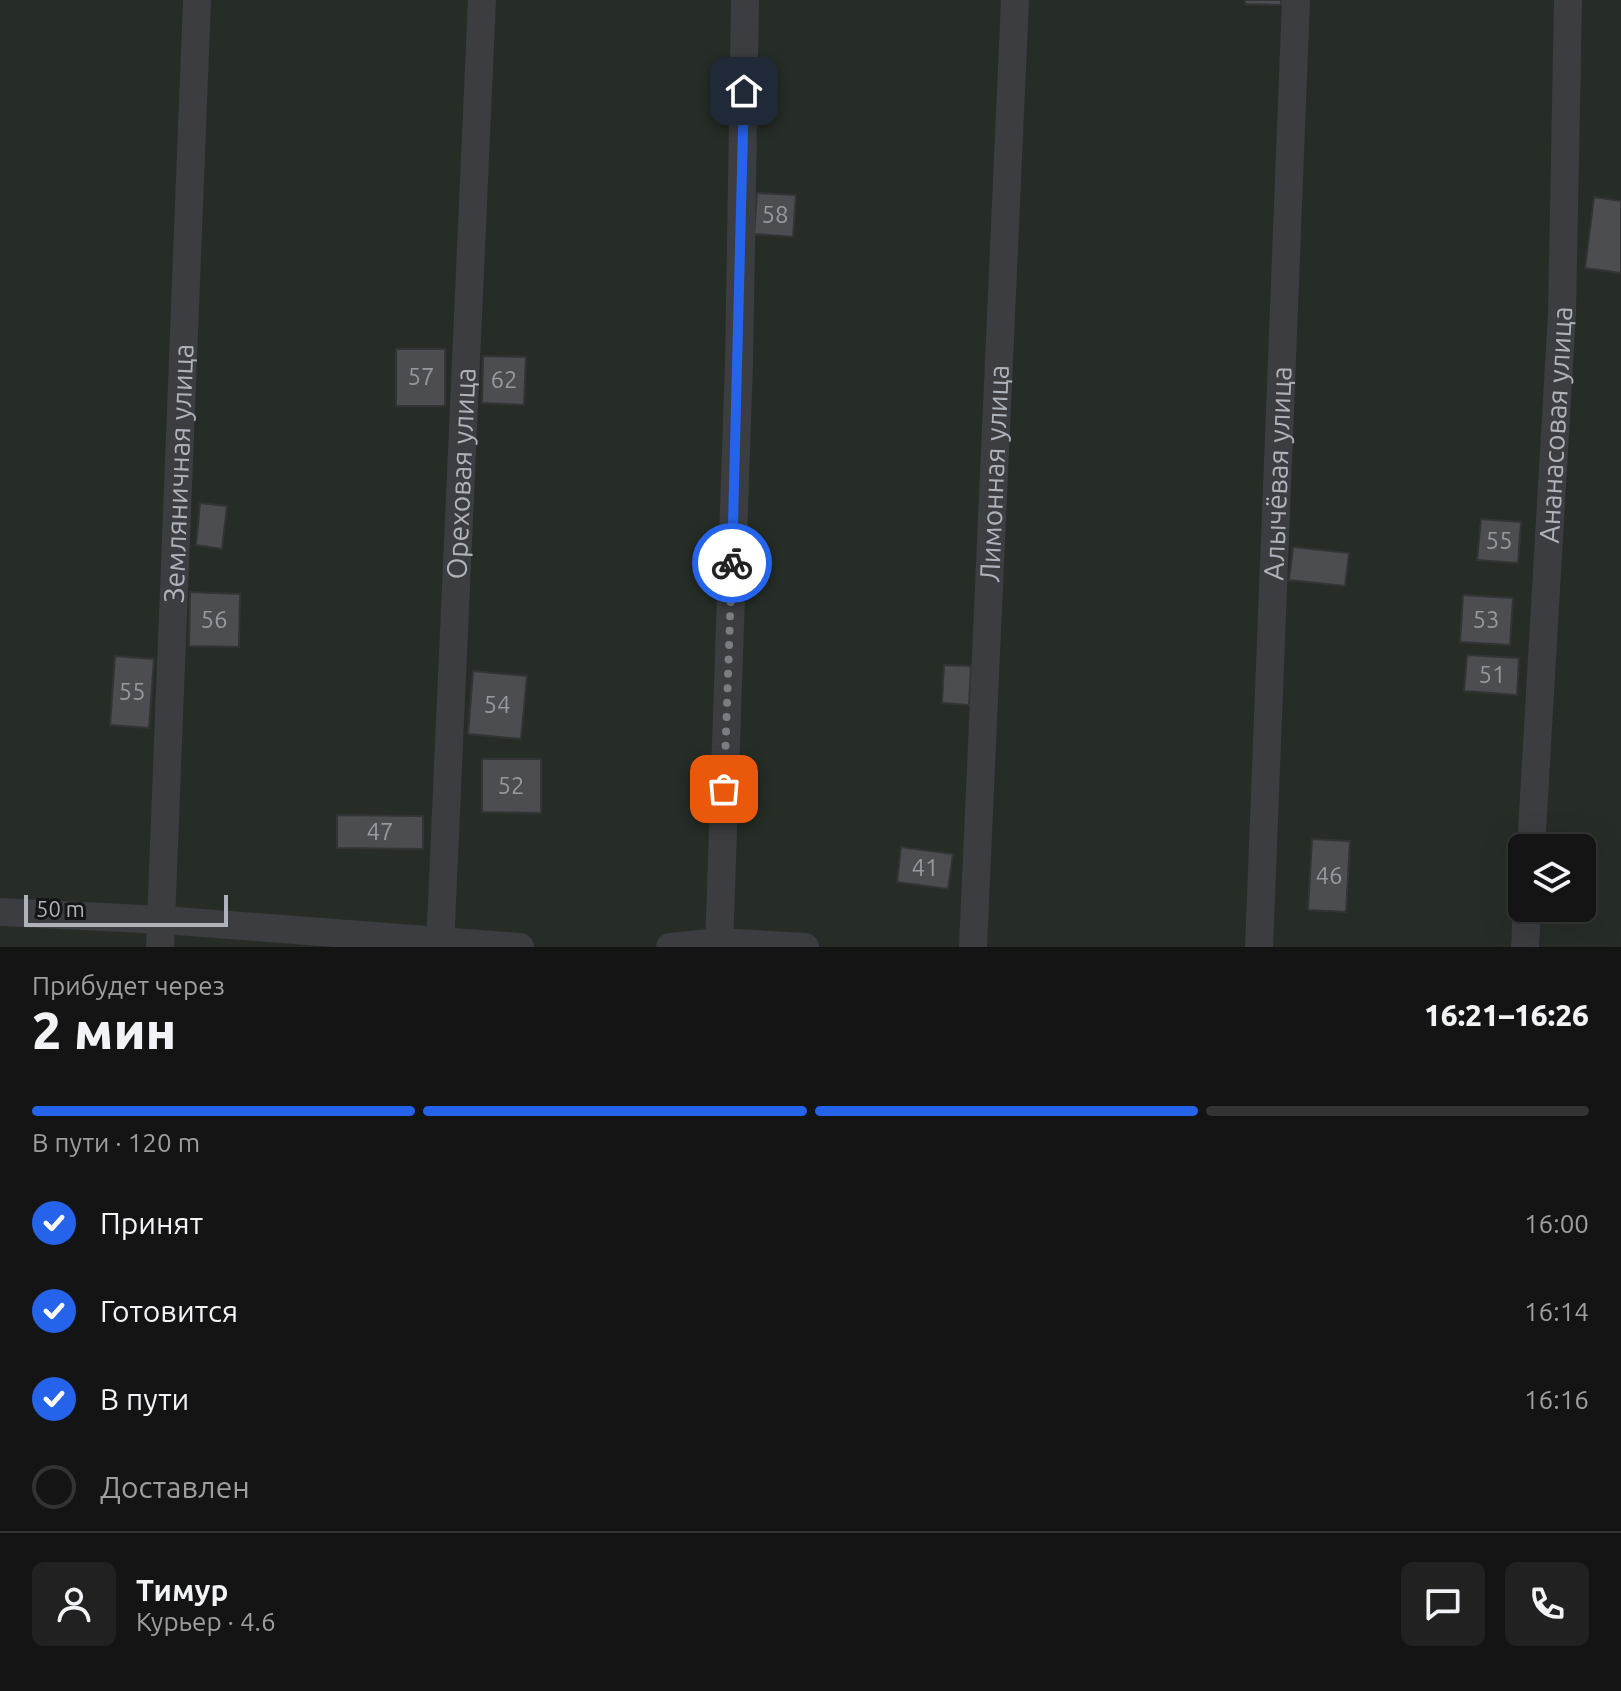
<!DOCTYPE html>
<html lang="ru">
<head>
<meta charset="utf-8">
<style>
	body { margin:0; font-family:Ubuntu,sans-serif; background:#212122; color:#f1f3f6; height:100vh; display:flex; flex-direction:column; font-size:30px; white-space:nowrap }
	* { box-sizing:border-box; margin:0 }
	p { font-size:26px; color:#9d9ea0 }
	.icon { flex:none; width:44px; height:44px; fill:none; stroke:currentColor; stroke-width:2; stroke-linecap:round; stroke-linejoin:round }
	.map { position:relative; height:947px; overflow:hidden }
	.drawer { display:flex; flex-direction:column; background:#141414; flex:1 }
	.drawer>* { flex:none }
	.tools { position:absolute; left:1508px; top:834px; display:grid; gap:16px }
	.tools a { display:grid; place-items:center; width:88px; height:88px; border-radius:12px; background:#141414; box-shadow:0 8px 32px #0002,0 0 0 2px #333334; font-size:40px }
	.scale { position:absolute; left:24px; bottom:20px; width:204px; box-sizing:border-box; padding-left:8px; border:4px solid #aeb3ba; border-top:0; font-size:22px; line-height:28px; white-space:nowrap; color:#aeb3ba; -webkit-text-stroke:6px #151517; paint-order:stroke }
	.pin { position:absolute; display:grid; place-items:center; width:68px; height:68px; color:#fff; margin:-34px; border-radius:16px; box-shadow:0 4px 12px #0006 }
	.courier { position:absolute; display:grid; place-items:center; width:80px; height:80px; margin:-40px; border:6px solid #2563eb; border-radius:50%; background:#fff; color:#222; box-shadow:0 2px 10px #0007 }
	.headline em { font-style:normal; font-weight:800 }
	.headline div { display:flex; flex-direction:column-reverse }
	.headline { display:flex; align-items:center; justify-content:space-between; height:136px; padding:0 32px }
	h1 { font-size:52px; font-weight:800; line-height:60px }
	.bar { display:grid; grid-template-columns:repeat(4,1fr); gap:12px 8px; align-content:center; height:96px; padding:0 32px }
	.bar i { height:10px; border-radius:6px; background:#333334 }
	.bar .current { background:#2563eb }
	.bar p { grid-column:span 4 }
	.line { display:flex; align-items:center; gap:20px; padding:0 32px; border-top:2px solid #333334 }
	.line div { flex:1 }
	.round { display:grid; place-items:center; flex:none; width:84px; height:84px; border-radius:12px; background:#212122 }
	ol { padding:0 32px; list-style:none }
	li { display:flex; align-items:center; gap:24px; height:88px }
	li p { margin-inline-start:auto }
	li .icon { padding:8px; border-radius:50%; background:#2563eb; color:#fff; stroke-width:4 }
	li:last-child { color:#9d9ea0 }
	li i { width:44px; height:44px; border:4px solid #333334; border-radius:50% }
	.map>svg:first-child { display:block }
</style>
</head>
<body>
<div class="map">
<svg width="1621" height="947" viewBox="0 0 1621 947">
	<rect width="100%" height="100%" fill="#1a1a1b"/>
	<path fill="#262d26" fill-rule="evenodd" d="M0,0h1621v947h-1621zM1522,848h60v60h-60z"/>
	<g fill="#4c4d50" stroke="#343437" stroke-width="2">
		<polygon points="1245,0 1281,0 1281,5 1245,4"/>
		<polygon points="757,193 796,195 793,237 754,234"/>
		<polygon points="1594,197 1621,201 1621,273 1585,268"/>
		<rect x="396" y="349" width="49" height="57"/>
		<polygon points="483,356 526,357 524,405 482,403"/>
		<polygon points="200,503 227,506 222,549 196,545"/>
		<polygon points="1481,519 1521,522 1518,563 1477,560"/>
		<polygon points="1293,547 1349,553 1345,586 1289,580"/>
		<polygon points="190,592 240,594 239,647 189,646"/>
		<polygon points="1463,595 1513,598 1510,645 1460,642"/>
		<polygon points="1467,655 1519,658 1517,695 1464,691"/>
		<polygon points="115,656 154,659 149,728 110,725"/>
		<polygon points="944,665 971,666 969,705 942,703"/>
		<polygon points="473,671 527,676 521,739 468,734"/>
		<polygon points="482,759 541,759 541,813 482,812"/>
		<polygon points="337,815 423,816 423,849 337,848"/>
		<polygon points="1312,839 1350,841 1346,912 1308,910"/>
		<polygon points="901,847 953,854 948,889 897,882"/>
	</g>
	<g fill="none" stroke-linecap="round" stroke-linejoin="round">
		<g stroke="#3b3d40" stroke-width="28">
			<path id="s1" d="M1531,848l31,-535 6,-313"/>
			<polyline points="0,912 163,920 520,947"/>
			<path id="s2" d="M160,947l37,-947"/>
			<path id="s3" d="M440,947l42,-947"/>
			<polyline points="670,947 719,942 805,947"/>
			<polyline points="719,947 739,363 745,0"/>
			<path id="s4" d="M973,947l42,-947"/>
			<path id="s5" d="M1259,947l37,-947"/>
			<polyline points="1525,947 1527,908"/>
		</g>
	</g>
	<g fill="none" stroke-linecap="round" stroke-linejoin="round">
		<polyline stroke="#7a7d82" stroke-width="8" stroke-dasharray="0 14.4" points="724,789 732,563"/>
		<polyline stroke="#2563eb" stroke-width="10" points="732,563 744,91"/>
	</g>
	<g text-anchor="middle" stroke-width="6" stroke-linejoin="round" paint-order="stroke">
		<g font-size="24" fill="#969aa0">
			<text x="775" y="223">58</text>
			<text x="421" y="385">57</text>
			<text x="504" y="388">62</text>
			<text x="1499" y="549">55</text>
			<text x="214" y="628">56</text>
			<text x="1486" y="628">53</text>
			<text x="1492" y="683">51</text>
			<text x="132" y="700">55</text>
			<text x="497" y="713">54</text>
			<text x="511" y="794">52</text>
			<text x="380" y="840">47</text>
			<text x="925" y="876">41</text>
			<text x="1329" y="884">46</text>
		</g>
		<g font-size="28" fill="#aeb3ba" stroke="#151517">
			<text dy="10" stroke="none"><textPath href="#s1" startOffset="424">Ананасовая улица</textPath></text>
			<text dy="10" stroke="none"><textPath href="#s2" startOffset="474">Земляничная улица</textPath></text>
			<text dy="10" stroke="none"><textPath href="#s3" startOffset="474">Ореховая улица</textPath></text>
			<text dy="10" stroke="none"><textPath href="#s4" startOffset="474">Лимонная улица</textPath></text>
			<text dy="10" stroke="none"><textPath href="#s5" startOffset="474">Алычёвая улица</textPath></text>
		</g>
	</g>
</svg>
<div class="tools">
<a><svg class="icon" aria-label="layers" viewBox="0 0 24 24"><path d="M12 4l9 5-9 5-9-5zM3 14l9 5 9-5"/></svg></a>
</div>
<div class="scale">50 m</div>
<div class="pin" style="left:724px;top:789px;background:#ea580c"><svg class="icon" aria-label="bag" viewBox="0 0 24 24"><path d="M5 8h14l-1 12H6zM9 8a3 3 0 0 1 6 0"/></svg></div>
<div class="pin" style="left:744px;top:91px;background:#1f2937"><svg class="icon" aria-label="home" viewBox="0 0 24 24"><path d="M3 11l9-7 9 7M6 9v11h12V9"/></svg></div>
<div class="courier" style="left:732px;top:563px"><svg class="icon" aria-label="bike" viewBox="0 0 24 24"><circle cx="6" cy="16" r="4"/><circle cx="18" cy="16" r="4"/><path d="M6 16l4-8h5l3 8M10 8l3 8H6M13 5h3"/></svg></div>
</div>
<section class="drawer">
<div class="headline"><div><h1>2 мин</h1><p>Прибудет через</p></div><em>16:21–16:26</em></div>
<div class="bar"><i class="current"></i><i class="current"></i><i class="current"></i><i></i><p>В пути · 120 m</p></div>
<ol>
<li><svg class="icon" aria-label="check" viewBox="0 0 24 24"><path d="M5 12l5 5 9-10"/></svg>Принят<p>16:00</p></li>
<li><svg class="icon" aria-label="check" viewBox="0 0 24 24"><path d="M5 12l5 5 9-10"/></svg>Готовится<p>16:14</p></li>
<li><svg class="icon" aria-label="check" viewBox="0 0 24 24"><path d="M5 12l5 5 9-10"/></svg>В пути<p>16:16</p></li>
<li><i></i>Доставлен</li>
</ol>
<div class="line" style="height:144px"><a class="round"><svg class="icon" aria-label="person" viewBox="0 0 24 24"><circle cx="12" cy="8" r="4"/><path d="M4 21q1-7 8-7t8 7"/></svg></a><div><b>Тимур</b><p>Курьер · 4.6</p></div><a class="round"><svg class="icon" aria-label="chat" viewBox="0 0 24 24"><path d="M4 5h16v11H9l-5 4z"/></svg></a><a class="round"><svg class="icon" aria-label="phone" viewBox="0 0 24 24"><path d="M5 4h4l2 5-3 2q2 4 5 5l2-3 5 2v4C11 20 4 13 5 4z"/></svg></a></div>
</section>
</body>
</html>
